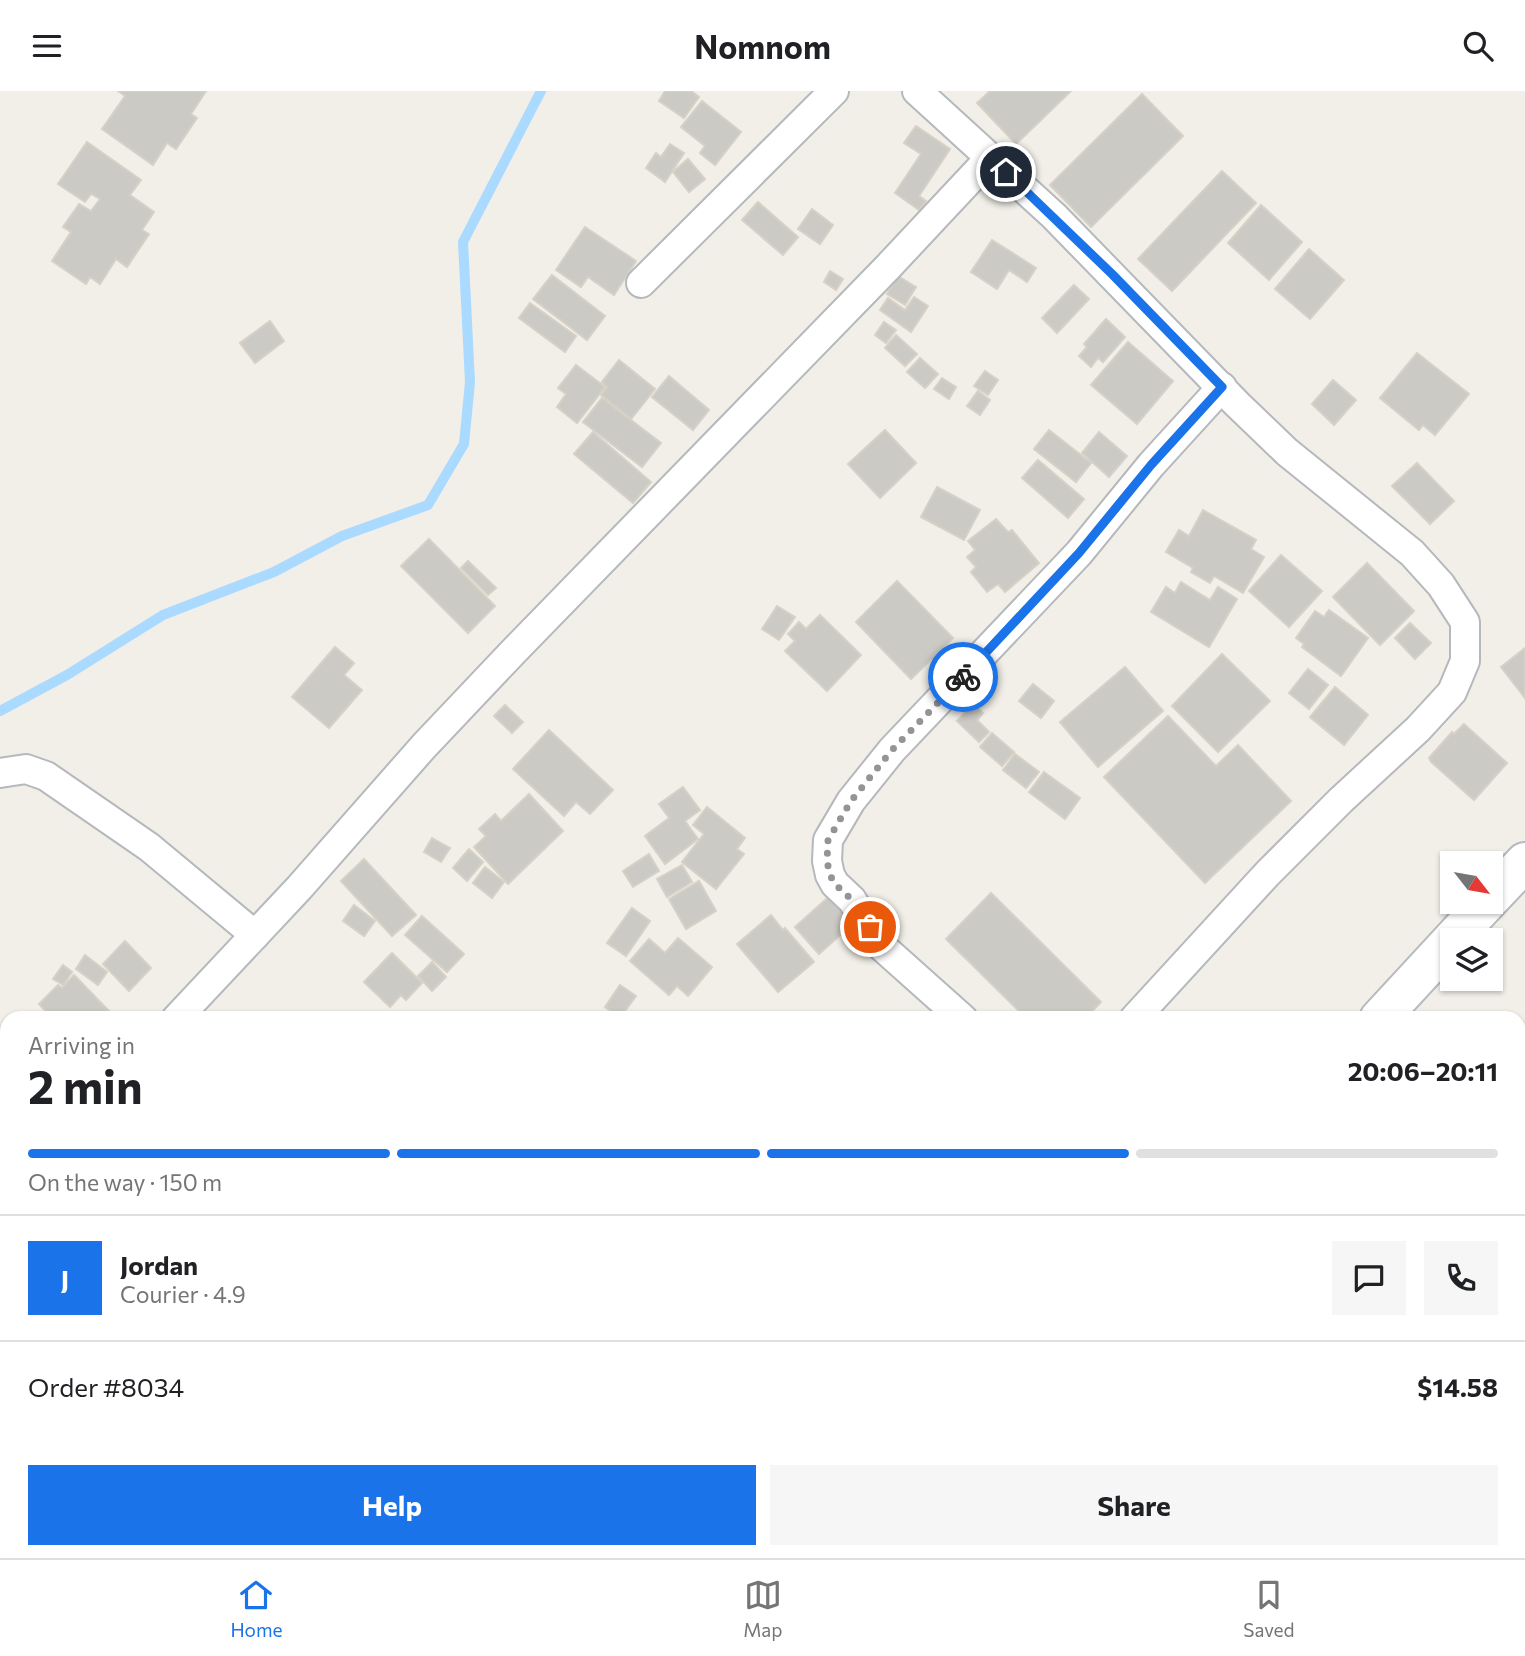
<!DOCTYPE html>
<html lang="en">
<head>
<meta charset="utf-8">
<style>
	body { margin:0; font-family:Commissioner,sans-serif; background:#f6f6f6; color:#202124; height:100vh; display:flex; flex-direction:column; font-size:26px; white-space:nowrap }
	* { box-sizing:border-box; margin:0 }
	p { font-size:23px; color:#757577 }
	.icon { flex:none; width:38px; height:38px; fill:none; stroke:currentColor; stroke-width:2; stroke-linecap:round; stroke-linejoin:round }
	.map { position:relative; flex:1; overflow:hidden }
	.sheet { position:absolute; left:0px; top:920px; width:1526px; height:548px; display:flex; flex-direction:column; background:#fff; border-radius:21px 21px 0 0; box-shadow:0 2px 5px #0004 }
	.sheet>* { flex:none }
	.needle { width:46px; rotate:121deg }
	.fabs { position:absolute; left:1440px; top:760px; display:grid; gap:14px }
	.fabs a { display:grid; place-items:center; width:63px; height:63px; border-radius:0px; background:#fff; box-shadow:0 2px 5px #0004; font-size:35px }
	.pin { position:absolute; display:grid; place-items:center; width:60px; height:60px; color:#fff; margin:-30px; border:4px solid #fff; border-radius:50%; box-shadow:0 2px 7px #0007 }
	.courier { position:absolute; display:grid; place-items:center; width:70px; height:70px; margin:-35px; border:5px solid #1a73e8; border-radius:50%; background:#fff; color:#222; box-shadow:0 2px 9px #0007 }
	.headline em { font-style:normal; font-weight:700 }
	.headline div { display:flex; flex-direction:column-reverse }
	.headline { display:flex; align-items:center; justify-content:space-between; height:119px; padding:0 28px }
	h1 { font-size:46px; font-weight:700; line-height:52px }
	.bar { display:grid; grid-template-columns:repeat(4,1fr); gap:10px 7px; align-content:center; height:84px; padding:0 28px }
	.bar i { height:9px; border-radius:5px; background:#e0e0e0 }
	.bar .selected { background:#1a73e8 }
	.bar p { grid-column:span 4 }
	.line { display:flex; align-items:center; gap:18px; padding:0 28px; border-top:2px solid #e0e0e0 }
	.line div { flex:1 }
	.round { display:grid; place-items:center; flex:none; width:74px; height:74px; border-radius:0px; background:#f6f6f6 }
	.button { display:flex; gap:14px; margin-top:auto; padding:14px 28px }
	.button a { flex:1; height:80px; border-radius:0px; background:#1a73e8; color:#fff; font-size:28px; font-weight:700; line-height:80px; text-align:center }
	.button a+a { background:#f6f6f6; color:#202124 }
	header { display:flex; justify-content:space-between; align-items:center; height:91px; padding:0 28px; background:#fff; font-size:32px; font-weight:700 }
	.dock { display:flex; justify-content:space-around; align-items:center; height:98px; border-top:2px solid #e0e0e0; background:#fff; font-size:19px; color:#757577 }
	.dock a { display:grid; justify-items:center; gap:4px }
	.dock .selected { color:#1a73e8 }
	.map>svg:first-child { display:block }
</style>
</head>
<body>
<header><svg class="icon" aria-label="menu" viewBox="0 0 24 24"><path d="M4 6h16M4 12h16M4 18h16"/></svg>Nomnom<svg class="icon" aria-label="search" viewBox="0 0 24 24"><circle cx="10" cy="10" r="6"/><path d="M15 15l6 6"/></svg></header>
<div class="map">
<svg width="1525" height="1467" viewBox="0 0 1525 1467">
	<rect width="100%" height="100%" fill="#f1efe8"/>
	<g fill="none" stroke-linecap="round" stroke-linejoin="round">
		<polyline stroke="#aadaff" stroke-width="10" points="0,620 67,584 163,524 274,481 342,445 428,414 464,353 470,291 463,151 541,0"/>
	</g>
	<g fill="#cccac5" stroke="#d6d1c6" stroke-width="2">
		<polygon points="118,0 206,0 191,23 197,27 176,58 167,52 153,74 102,38 125,5"/>
		<polygon points="665,0 691,0 699,6 684,27 659,10"/>
		<polygon points="990,0 1071,0 1016,53 977,12"/>
		<polygon points="1142,3 1183,45 1091,136 1050,94"/>
		<polygon points="702,10 741,41 715,74 700,62 705,55 681,36"/>
		<polygon points="916,35 950,58 919,105 926,110 919,119 895,102 921,63 904,52"/>
		<polygon points="87,51 141,89 130,104 154,121 142,139 149,143 127,176 116,168 100,193 90,186 86,193 52,170 71,141 63,136 79,113 91,120 100,108 91,103 85,111 58,93"/>
		<polygon points="670,53 684,62 665,91 646,77 656,62 661,66"/>
		<polygon points="688,68 705,88 689,101 673,81"/>
		<polygon points="1222,80 1256,112 1172,200 1138,168"/>
		<polygon points="758,111 798,146 783,164 742,129"/>
		<polygon points="1261,114 1302,151 1269,189 1228,152"/>
		<polygon points="812,118 833,134 820,153 798,138"/>
		<polygon points="585,136 636,170 614,204 588,186 581,196 556,179"/>
		<polygon points="992,149 1036,177 1027,191 1009,179 997,198 971,181"/>
		<polygon points="1309,158 1344,189 1310,228 1275,198"/>
		<polygon points="830,180 843,188 836,199 824,191"/>
		<polygon points="552,184 605,225 587,249 533,208"/>
		<polygon points="898,185 916,196 905,214 887,203"/>
		<polygon points="1074,194 1089,208 1057,242 1042,227"/>
		<polygon points="914,206 928,215 911,241 880,219 888,207 905,219"/>
		<polygon points="530,212 576,245 565,261 519,227"/>
		<polygon points="1106,228 1125,246 1103,271 1098,267 1091,276 1079,265 1087,256 1084,253"/>
		<polygon points="270,230 284,250 255,272 240,252"/>
		<polygon points="884,231 896,239 886,252 875,244"/>
		<polygon points="896,244 917,263 905,275 885,257"/>
		<polygon points="1128,251 1173,290 1137,333 1091,294"/>
		<polygon points="1417,262 1469,303 1435,344 1423,334 1419,339 1380,307"/>
		<polygon points="920,267 938,283 925,297 907,281"/>
		<polygon points="619,269 655,298 631,328 601,304 607,296 602,291"/>
		<polygon points="576,274 605,296 577,332 557,316 566,303 558,297"/>
		<polygon points="985,280 998,289 988,304 974,295"/>
		<polygon points="669,285 709,319 693,339 652,306"/>
		<polygon points="942,287 956,296 949,308 934,298"/>
		<polygon points="1333,289 1356,309 1334,334 1312,313"/>
		<polygon points="978,300 990,309 980,324 967,315"/>
		<polygon points="602,307 661,352 642,376 583,331"/>
		<polygon points="885,339 916,372 880,407 848,373"/>
		<polygon points="1049,339 1091,372 1076,391 1034,358"/>
		<polygon points="593,341 651,391 633,412 574,363"/>
		<polygon points="1099,341 1127,365 1109,386 1082,362"/>
		<polygon points="1038,369 1084,408 1068,427 1022,387"/>
		<polygon points="1417,372 1454,410 1430,433 1392,395"/>
		<polygon points="937,396 980,419 964,449 921,426"/>
		<polygon points="1203,419 1256,449 1251,458 1264,466 1243,502 1214,485 1210,492 1191,481 1193,477 1166,461 1179,439 1189,445"/>
		<polygon points="996,428 1008,441 1012,439 1039,472 1005,501 998,493 987,501 971,481 976,476 967,466 975,459 968,450"/>
		<polygon points="429,448 495,515 468,542 401,475"/>
		<polygon points="1281,464 1322,500 1289,536 1249,500"/>
		<polygon points="468,470 496,497 488,504 461,477"/>
		<polygon points="1367,472 1414,520 1380,554 1333,506"/>
		<polygon points="897,490 953,547 911,588 856,531"/>
		<polygon points="1181,491 1210,509 1218,496 1237,508 1209,556 1151,521 1166,496 1175,502"/>
		<polygon points="777,515 795,526 779,549 762,538"/>
		<polygon points="1329,519 1368,547 1341,585 1302,556 1304,553 1296,547 1315,520 1324,526"/>
		<polygon points="820,524 861,564 827,600 785,560 795,550 788,543 799,531 806,538"/>
		<polygon points="1410,532 1431,552 1415,568 1395,547"/>
		<polygon points="335,556 354,572 344,584 362,599 329,637 292,606"/>
		<polygon points="1525,557 1525,607 1501,576"/>
		<polygon points="1222,563 1270,610 1218,661 1172,615"/>
		<polygon points="1125,576 1163,620 1098,676 1060,631"/>
		<polygon points="1308,578 1328,594 1309,618 1289,602"/>
		<polygon points="1033,593 1054,610 1041,627 1019,610"/>
		<polygon points="1335,596 1368,624 1344,654 1310,626"/>
		<polygon points="973,613 983,622 977,629 989,641 979,651 957,630"/>
		<polygon points="505,614 523,631 512,642 494,625"/>
		<polygon points="1168,625 1216,675 1238,654 1291,710 1205,792 1104,686"/>
		<polygon points="1464,633 1507,672 1474,709 1431,671 1429,667 1452,641 1454,643"/>
		<polygon points="549,639 613,699 590,723 576,711 564,725 513,678"/>
		<polygon points="992,642 1014,661 1002,675 980,656"/>
		<polygon points="1015,663 1039,681 1026,697 1003,679"/>
		<polygon points="1044,681 1080,707 1065,728 1029,701"/>
		<polygon points="683,696 700,719 685,730 698,748 665,773 645,745 669,727 659,713"/>
		<polygon points="529,703 563,740 508,793 474,756 486,745 479,738 495,723 501,730"/>
		<polygon points="707,716 745,747 737,758 744,763 716,798 682,771 704,743 693,734"/>
		<polygon points="432,747 450,757 441,771 424,761"/>
		<polygon points="469,758 483,771 467,790 453,777"/>
		<polygon points="649,763 659,780 633,796 623,780"/>
		<polygon points="364,768 416,824 392,845 341,790"/>
		<polygon points="682,774 692,791 667,806 657,788"/>
		<polygon points="485,776 504,791 492,807 473,792"/>
		<polygon points="699,790 716,820 686,838 669,808"/>
		<polygon points="833,802 857,829 819,863 795,836"/>
		<polygon points="991,802 1101,911 1085,928 1027,928 946,848"/>
		<polygon points="354,814 375,830 364,845 343,830"/>
		<polygon points="632,817 650,830 626,865 607,852"/>
		<polygon points="771,824 783,839 785,837 814,871 778,901 737,853"/>
		<polygon points="422,825 464,863 447,881 405,844"/>
		<polygon points="678,847 712,876 688,905 677,895 669,904 630,870 649,848 665,862"/>
		<polygon points="125,850 151,877 129,900 103,873"/>
		<polygon points="392,862 422,892 406,909 401,904 390,916 364,891"/>
		<polygon points="85,864 107,881 98,894 76,878"/>
		<polygon points="432,871 446,886 432,900 418,885"/>
		<polygon points="63,874 72,881 63,894 53,888"/>
		<polygon points="74,884 112,923 108,928 53,928 39,913 58,894 62,897"/>
		<polygon points="620,894 636,905 620,927 605,916"/>
		<polygon points="1525,999 1525,1031 1519,1036 1519,1005"/>
		<polygon points="1525,1038 1525,1079 1519,1085 1519,1044"/>
		<polygon points="7,1068 7,1091 3,1096 0,1093 0,1076"/>
		<polygon points="1525,1087 1525,1134 1519,1127 1519,1092"/>
		<polygon points="0,1222 7,1229 7,1257 0,1250"/>
		<polygon points="156,1461 187,1461 181,1467 150,1467"/>
		<polygon points="234,1461 256,1461 265,1467 230,1467"/>
		<polygon points="274,1461 318,1461 313,1467 275,1467 272,1464"/>
		<polygon points="366,1461 432,1461 427,1467 369,1467 364,1463"/>
		<polygon points="793,1461 829,1461 824,1467 799,1467"/>
	</g>
	<g fill="none" stroke-linecap="round" stroke-linejoin="round">
		<g stroke="#b5b8bc" stroke-width="32">
			<g id="street">
				<polyline points="917,0 1054,125 1237,313 1287,361 1412,462 1441,494 1465,531 1465,570 1452,601 1418,638 1341,709 1268,782 1134,928"/>
				<polyline points="641,192 834,0"/>
				<polyline points="0,682 26,678 46,685 149,756 255,844"/>
				<polyline points="176,928 299,797 424,655 514,560 887,177 990,67"/>
				<polyline points="963,928 879,853 852,809 835,793 830,784 827,770 828,749 851,710 892,659 1079,462 1151,374 1222,296"/>
				<polyline points="0,1275 7,1266"/>
				<polyline points="558,1461 564,1467"/>
				<polyline points="630,1467 635,1461"/>
			</g>
		</g>
		<g stroke="#b6babf" stroke-width="42">
			<g id="secondary">
				<polyline points="1491,807 1525,771"/>
				<polyline points="1379,928 1488,810"/>
				<polyline points="875,1467 880,1461"/>
			</g>
		</g>
		<use href="#street" stroke="#fff" stroke-width="28"/>
		<use href="#secondary" stroke="#fff" stroke-width="38"/>
	</g>
	<g fill="none" stroke-linecap="round" stroke-linejoin="round">
		<polyline stroke="#929495" stroke-width="7" stroke-dasharray="0 12.6" points="870,836 852,809 835,793 830,784 827,770 828,749 851,710 892,659 963,586"/>
		<polyline stroke="#1a73e8" stroke-width="9" points="963,586 1079,462 1151,374 1222,296 1112,183 1006,81"/>
	</g>
</svg>
<div class="fabs">
<a><svg class="needle" viewBox="-14 -14 28 28"><path d="M0-13l5 13h-10z" fill="#e53935"/><path d="M0 13l5-13h-10z" fill="#757577"/></svg></a>
<a><svg class="icon" aria-label="layers" viewBox="0 0 24 24"><path d="M12 4l9 5-9 5-9-5zM3 14l9 5 9-5"/></svg></a>
</div>
<div class="pin" style="left:870px;top:836px;background:#ea580c"><svg class="icon" aria-label="bag" viewBox="0 0 24 24"><path d="M5 8h14l-1 12H6zM9 8a3 3 0 0 1 6 0"/></svg></div>
<div class="pin" style="left:1006px;top:81px;background:#1f2937"><svg class="icon" aria-label="home" viewBox="0 0 24 24"><path d="M3 11l9-7 9 7M6 9v11h12V9"/></svg></div>
<div class="courier" style="left:963px;top:586px"><svg class="icon" aria-label="bike" viewBox="0 0 24 24"><circle cx="6" cy="16" r="4"/><circle cx="18" cy="16" r="4"/><path d="M6 16l4-8h5l3 8M10 8l3 8H6M13 5h3"/></svg></div>
<section class="sheet">
<div class="headline"><div><h1>2 min</h1><p>Arriving in</p></div><em>20:06–20:11</em></div>
<div class="bar"><i class="selected"></i><i class="selected"></i><i class="selected"></i><i></i><p>On the way · 150 m</p></div>
<div class="line" style="height:126px"><b class="round" style="background:#1a73e8;color:#fff">J</b><div><b>Jordan</b><p>Courier · 4.9</p></div><a class="round"><svg class="icon" aria-label="chat" viewBox="0 0 24 24"><path d="M4 5h16v11H9l-5 4z"/></svg></a><a class="round"><svg class="icon" aria-label="phone" viewBox="0 0 24 24"><path d="M5 4h4l2 5-3 2q2 4 5 5l2-3 5 2v4C11 20 4 13 5 4z"/></svg></a></div>
<div class="line" style="height:91px"><div>Order #8034</div><b>$14.58</b></div>
<div class="button"><a>Help</a><a>Share</a></div>
</section>
</div>
<nav class="dock">
<a class="selected"><svg class="icon" aria-label="home" viewBox="0 0 24 24"><path d="M3 11l9-7 9 7M6 9v11h12V9"/></svg>Home</a>
<a><svg class="icon" aria-label="map" viewBox="0 0 24 24"><path d="M3 6l6-2 6 2 6-2v14l-6 2-6-2-6 2zM9 4v14M15 6v14"/></svg>Map</a>
<a><svg class="icon" aria-label="saved" viewBox="0 0 24 24"><path d="M7 4h10v16l-5-4-5 4z"/></svg>Saved</a>
</nav>
</body>
</html>
